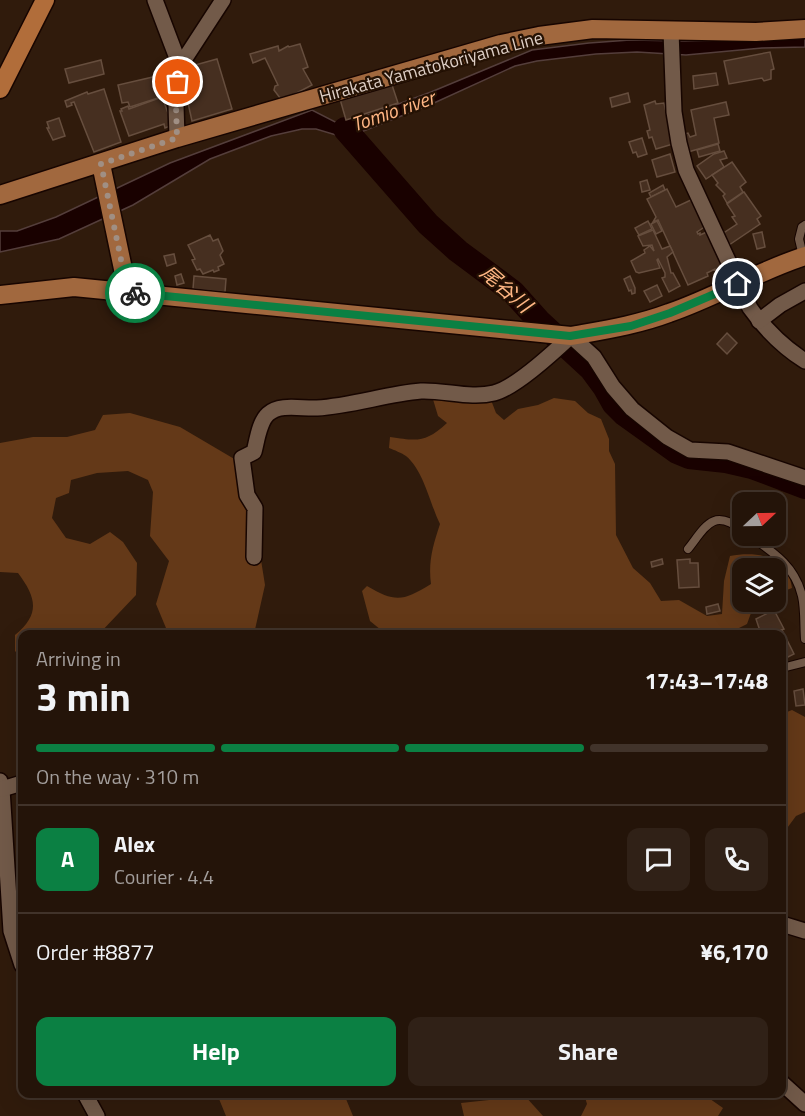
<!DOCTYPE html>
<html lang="en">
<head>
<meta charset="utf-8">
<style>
	body { margin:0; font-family:"Titillium Web","Noto Sans JP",sans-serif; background:#302117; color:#f1f3f6; height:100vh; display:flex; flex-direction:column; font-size:22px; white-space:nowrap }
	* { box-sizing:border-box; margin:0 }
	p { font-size:20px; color:#a39e9c }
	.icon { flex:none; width:33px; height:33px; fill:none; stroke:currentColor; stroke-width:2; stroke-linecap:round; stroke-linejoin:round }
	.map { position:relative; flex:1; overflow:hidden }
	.panel { position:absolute; left:18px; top:630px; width:768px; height:468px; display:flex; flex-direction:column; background:#241409; border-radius:12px; box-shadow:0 6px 24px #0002,0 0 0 2px #41332a }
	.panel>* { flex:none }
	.needle { width:39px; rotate:68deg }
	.tools { position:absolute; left:732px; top:492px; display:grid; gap:12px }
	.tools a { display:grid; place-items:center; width:54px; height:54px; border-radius:12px; background:#241409; box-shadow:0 6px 24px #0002,0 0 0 2px #41332a; font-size:30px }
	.pin { position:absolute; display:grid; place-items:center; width:51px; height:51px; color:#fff; margin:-26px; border:3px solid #fff; border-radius:50%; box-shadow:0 2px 6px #0007 }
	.courier { position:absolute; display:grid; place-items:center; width:60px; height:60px; margin:-30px; border:4px solid #0b8043; border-radius:50%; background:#fff; color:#222; box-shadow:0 2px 8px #0007 }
	.headline em { font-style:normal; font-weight:700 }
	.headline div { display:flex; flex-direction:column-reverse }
	.headline { display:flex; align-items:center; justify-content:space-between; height:102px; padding:0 18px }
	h1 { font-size:39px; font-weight:700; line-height:45px }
	.bar { display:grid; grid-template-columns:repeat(4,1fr); gap:9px 6px; align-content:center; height:72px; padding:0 18px }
	.bar i { height:8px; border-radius:4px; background:#41332a }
	.bar .active { background:#0b8043 }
	.bar p { grid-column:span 4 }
	.line { display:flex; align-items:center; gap:15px; padding:0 18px; border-top:2px solid #41332a }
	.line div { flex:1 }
	.round { display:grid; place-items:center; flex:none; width:63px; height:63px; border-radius:12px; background:#302117 }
	.primary-button { display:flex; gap:12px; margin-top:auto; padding:12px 18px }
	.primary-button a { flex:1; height:69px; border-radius:12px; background:#0b8043; color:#fff; font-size:24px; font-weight:700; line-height:69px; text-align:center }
	.primary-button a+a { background:#302117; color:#f1f3f6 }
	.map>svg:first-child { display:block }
</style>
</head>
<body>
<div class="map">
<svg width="805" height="1116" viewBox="0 0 805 1116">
	<rect width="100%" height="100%" fill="#301b0c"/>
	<g fill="#643918">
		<path d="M432,396l59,4 5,13 8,7 14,-11 20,-4 16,-7 21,3 13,12 13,6 8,20v12l6,13 1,71 17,33 17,15 11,18 18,-1 28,16 15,-2 2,-33 6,-25c28,-5 58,0 62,32l-8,3 -8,-5v-18h-34v34h13l-8,22 -10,5 -2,5h-349l-16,-13 -8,-30 5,-5c29,17 36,15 64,-2 -3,-22 2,-39 9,-60 -10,-20 -16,-53 -34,-68 -4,-3 -12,-6 -17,-8l1,-11c28,4 35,6 57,-14l-9,-7z"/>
		<path d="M130,413l50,14 56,33 14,49 -3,29 14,22 4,25 -11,49h-75l-13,-6 -10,-24 13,-43 -19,-25 3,-44 -5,-12 -20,-9 -31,2 -26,7 -2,13 -13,5 -4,20 14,20 24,6 20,-12 13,10 14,21 -1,32 -37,39h-77v24l-7,-7v-16c26,-21 21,-38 3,-62l-18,-1v-129l33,-6h34l28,-7 8,-15z"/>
		<polygon points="792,710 805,717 805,812 796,816 782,835 782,714"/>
		<polygon points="217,1094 344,1094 353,1116 226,1116"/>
		<polygon points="584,1094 703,1094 723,1108 718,1116 581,1116 587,1104"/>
		<polygon points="525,1096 543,1116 464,1116 461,1103"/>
	</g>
	<polygon fill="#190100" stroke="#543e3b" stroke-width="1.5" points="805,38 805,47 762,48 686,55 637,52 596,54 537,61 515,66 434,103 346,138 316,129 302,129 271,136 210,159 133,205 59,239 0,252 0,231 17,231 56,217 170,163 312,110 341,125 431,92 532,50 589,43 630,40 685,41"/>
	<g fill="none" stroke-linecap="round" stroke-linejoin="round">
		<polyline stroke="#190100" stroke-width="24" points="345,129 428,224 458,251 513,292 539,321 591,369 605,388 614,404 624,414 677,452 689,457 726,461 752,467 805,487"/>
	</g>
	<g fill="#462f20" stroke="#664e3e" stroke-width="1.5">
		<polygon points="300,44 308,67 303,69 312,85 291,96 280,98 274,90 275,86 278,85 265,58 253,63 250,54 278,46 279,51 288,46 289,47"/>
		<polygon points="770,52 774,69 771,70 771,79 764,81 762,78 729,84 724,61"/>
		<polygon points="217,59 232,109 192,121 184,85 185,72 189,71 188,67"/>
		<polygon points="101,60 104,74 69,83 65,69"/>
		<polygon points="716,73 718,85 694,89 693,76"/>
		<polygon points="153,77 158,98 130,107 128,102 122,103 118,85"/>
		<polygon points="392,85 398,103 346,120 340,99"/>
		<polygon points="104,89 121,142 94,152 74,102 71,103 72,105 67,107 65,101 87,92 88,94"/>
		<polygon points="628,93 630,102 612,107 610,98"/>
		<polygon points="162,97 171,121 169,122 170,126 165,128 164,124 129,136 120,111 122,111 121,109 128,106 129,109"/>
		<polygon points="655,101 656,104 664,103 673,144 656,149 652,137 649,138 647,131 650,130 644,105"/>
		<polygon points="726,102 729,115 714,118 719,143 688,152 684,134 688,133 690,137 696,135 691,110"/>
		<polygon points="59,118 65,136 53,140 47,128 49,128 47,122"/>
		<polygon points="642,138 647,154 638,157 636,152 633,153 629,142"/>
		<polygon points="718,144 720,151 699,157 697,150"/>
		<polygon points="724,151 727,158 720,160 724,167 706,179 697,166 714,154"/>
		<polygon points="670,154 675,172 657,177 652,160"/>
		<polygon points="732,162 746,182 740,187 743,192 727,203 723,196 725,194 716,185 718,183 712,175"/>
		<polygon points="647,180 650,190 642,192 640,182"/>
		<polygon points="663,185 665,190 651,197 649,193"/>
		<polygon points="667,189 676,207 693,199 706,226 697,232 698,234 700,233 700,235 709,231 729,273 727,278 721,281 715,269 707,273 708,276 688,285 658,220 653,222 656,217 647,199"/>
		<polygon points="744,192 761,216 757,219 760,224 729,245 722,234 737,224 732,217 735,216 727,204"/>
		<polygon points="648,221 652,229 639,235 635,228"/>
		<polygon points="657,221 662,231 656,234 651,224"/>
		<polygon points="653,230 662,249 670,246 673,252 667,257 671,273 673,273 680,286 669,292 662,278 665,277 665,273 658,259 657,260 660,268 639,273 636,272 631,261 645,253 644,250 650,246 654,251 652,245 643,246 638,236"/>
		<polygon points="762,232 765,247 757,249 753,234"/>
		<polygon points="210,235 213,241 218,239 223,251 220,255 224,264 218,267 219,270 214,272 213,270 203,274 200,269 197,270 192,260 195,259 188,245"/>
		<polygon points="174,254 176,263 167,266 164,256"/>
		<polygon points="181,274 184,283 177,285 175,276"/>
		<polygon points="194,276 226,279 225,292 193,289"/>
		<polygon points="630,276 635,288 635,293 632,294 631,290 629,291 624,279"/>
		<polygon points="657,285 662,296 650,302 644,291"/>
		<polygon points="727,333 737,343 727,354 717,344"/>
		<polygon points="662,559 663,564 652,567 651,562"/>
		<polygon points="690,559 690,563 698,563 699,587 679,588 677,560"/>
		<polygon points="718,604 720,611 707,614 706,607"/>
		<polygon points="774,610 784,629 771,634 761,634 756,619"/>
		<polygon points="782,630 794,654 782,660 782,634 773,634"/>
		<polygon points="803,689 805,705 796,706 794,691"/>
	</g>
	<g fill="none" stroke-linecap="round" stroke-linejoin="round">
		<g stroke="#170500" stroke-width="10">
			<g id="service">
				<polyline points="803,256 799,239 802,227 805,225"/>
				<path d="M750,536c23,16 45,30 52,60 3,13 2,29 3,43"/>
				<path d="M688,549c18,-23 25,-41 54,-19"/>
				<polyline points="782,668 805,662"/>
			</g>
		</g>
		<g stroke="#170500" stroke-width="18">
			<g id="minor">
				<polyline points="155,0 180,66"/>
				<path d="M671,31l3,81 5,31 7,27 64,138c15,21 33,39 55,53"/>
				<polyline points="177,138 176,105 180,66 223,0"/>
				<polyline points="759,321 780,305 805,291"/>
				<path d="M254,557l1,-49 -8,-13 -5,-37 12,-6c3,-11 5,-30 14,-38 12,-11 34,-5 49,-6 35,-2 69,-14 104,-17 24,-1 50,8 73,2 21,-5 60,-41 77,-57l23,21 19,30 19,22 35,28 23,13 38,2 77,26"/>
				<polyline points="0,781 2,789 11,931 22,965"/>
				<polyline points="2,789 22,783"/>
				<polyline points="782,924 805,931"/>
				<polyline points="782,1083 805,1104"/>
				<polyline points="85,1094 97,1116"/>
			</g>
		</g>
		<g stroke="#170500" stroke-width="21">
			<g id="primary">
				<polyline points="101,164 123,269 125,292"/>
				<polyline points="0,195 177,138 501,44 539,36 593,29 756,32 805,29"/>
				<path d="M0,295l74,-8 497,49c33,-6 66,-11 98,-23 47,-16 89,-42 136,-57"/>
			</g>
		</g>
		<g stroke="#170500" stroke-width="21">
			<polyline id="trunk" points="0,89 45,0"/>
		</g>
		<use href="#service" stroke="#725a49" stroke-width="8"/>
		<use href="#minor" stroke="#725a49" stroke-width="15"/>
		<use href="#primary" stroke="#a1683e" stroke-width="18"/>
		<use href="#trunk" stroke="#b16d3a" stroke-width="18"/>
	</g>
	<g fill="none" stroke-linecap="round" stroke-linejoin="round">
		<polyline stroke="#a08f84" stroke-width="6" stroke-dasharray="0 10.8" points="135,293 125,292 123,269 101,164 177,138 176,105 178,82"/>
		<polyline stroke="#0b8043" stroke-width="8" points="135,293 570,336 631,326 670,313 738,284"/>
	</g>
	<g text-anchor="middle" stroke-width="4.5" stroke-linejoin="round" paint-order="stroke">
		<g font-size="18" fill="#ddcec5" stroke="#251204">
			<text transform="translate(431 67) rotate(-15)" y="6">Hirakata Yamatokoriyama Line</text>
		</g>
		<g font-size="20" font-style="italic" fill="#ffb684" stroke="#251204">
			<text transform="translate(393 111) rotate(-19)" y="7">Tomio river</text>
			<text transform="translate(506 289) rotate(41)" y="7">尾谷川</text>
		</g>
	</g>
</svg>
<div class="tools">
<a><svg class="needle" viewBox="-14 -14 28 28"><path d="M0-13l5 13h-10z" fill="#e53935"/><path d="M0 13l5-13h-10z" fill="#a39e9c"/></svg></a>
<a><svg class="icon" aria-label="layers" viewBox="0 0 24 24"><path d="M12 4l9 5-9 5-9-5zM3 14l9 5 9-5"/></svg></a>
</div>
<div class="pin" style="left:178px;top:82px;background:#ea580c"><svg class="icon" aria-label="bag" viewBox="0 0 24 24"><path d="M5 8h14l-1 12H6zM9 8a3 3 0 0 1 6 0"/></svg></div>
<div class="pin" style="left:738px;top:284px;background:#1f2937"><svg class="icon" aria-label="home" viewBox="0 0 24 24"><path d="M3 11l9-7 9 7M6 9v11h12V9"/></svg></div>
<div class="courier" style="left:135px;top:293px"><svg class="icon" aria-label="bike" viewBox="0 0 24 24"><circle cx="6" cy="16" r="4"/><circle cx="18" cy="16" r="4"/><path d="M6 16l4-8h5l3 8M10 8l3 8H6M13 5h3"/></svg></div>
<section class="panel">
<div class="headline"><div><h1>3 min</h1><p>Arriving in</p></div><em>17:43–17:48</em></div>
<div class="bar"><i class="active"></i><i class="active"></i><i class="active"></i><i></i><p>On the way · 310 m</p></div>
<div class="line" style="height:108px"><b class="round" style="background:#0b8043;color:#fff">A</b><div><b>Alex</b><p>Courier · 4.4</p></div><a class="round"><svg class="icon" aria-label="chat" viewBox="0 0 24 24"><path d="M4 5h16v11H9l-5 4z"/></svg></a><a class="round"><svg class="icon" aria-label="phone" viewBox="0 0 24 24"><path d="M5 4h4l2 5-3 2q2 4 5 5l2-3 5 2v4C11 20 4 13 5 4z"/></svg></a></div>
<div class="line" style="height:78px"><div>Order #8877</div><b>¥6,170</b></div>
<div class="primary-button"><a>Help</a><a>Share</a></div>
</section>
</div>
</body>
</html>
